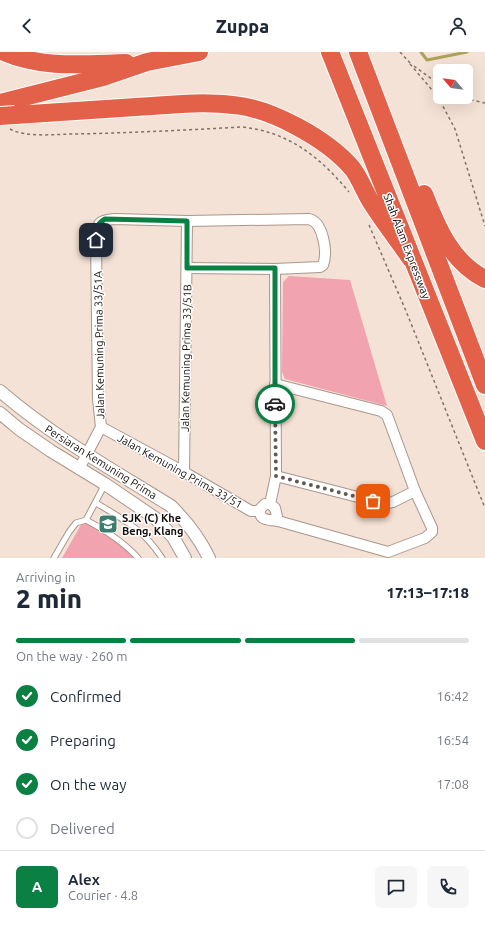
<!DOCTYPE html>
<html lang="en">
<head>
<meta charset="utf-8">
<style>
	body { margin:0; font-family:Ubuntu,sans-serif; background:#f6f6f7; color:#1f2937; height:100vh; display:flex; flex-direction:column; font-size:15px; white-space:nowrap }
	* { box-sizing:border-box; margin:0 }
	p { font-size:13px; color:#747a83 }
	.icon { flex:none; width:22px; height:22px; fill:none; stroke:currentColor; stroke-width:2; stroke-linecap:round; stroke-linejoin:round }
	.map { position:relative; height:506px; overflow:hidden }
	.side { display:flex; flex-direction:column; background:#fff; flex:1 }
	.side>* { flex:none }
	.needle { width:26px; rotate:298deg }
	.buttons { position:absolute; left:433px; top:12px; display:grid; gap:8px }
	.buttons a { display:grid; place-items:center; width:40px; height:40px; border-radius:6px; background:#fff; box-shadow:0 4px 16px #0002; font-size:20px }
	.pin { position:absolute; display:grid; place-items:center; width:34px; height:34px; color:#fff; margin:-17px; border-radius:8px; box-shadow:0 2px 6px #0006 }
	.courier { position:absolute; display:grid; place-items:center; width:40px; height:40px; margin:-20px; border:3px solid #0b8043; border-radius:50%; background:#fff; color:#222; box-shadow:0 1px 5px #0007 }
	.overview em { font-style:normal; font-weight:800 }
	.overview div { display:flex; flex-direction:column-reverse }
	.overview { display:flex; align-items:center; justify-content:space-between; height:68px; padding:0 16px }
	h1 { font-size:26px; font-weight:800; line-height:30px }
	.bar { display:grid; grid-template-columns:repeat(4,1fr); gap:6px 4px; align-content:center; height:48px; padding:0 16px }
	.bar i { height:5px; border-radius:3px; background:#e0e1e3 }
	.bar .current { background:#0b8043 }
	.bar p { grid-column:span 4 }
	.line { display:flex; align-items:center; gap:10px; padding:0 16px; border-top:1px solid #e0e1e3 }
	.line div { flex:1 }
	.round { display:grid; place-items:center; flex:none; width:42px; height:42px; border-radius:6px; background:#f6f6f7 }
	ol { padding:0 16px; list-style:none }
	li { display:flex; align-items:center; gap:12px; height:44px }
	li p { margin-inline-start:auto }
	li .icon { padding:4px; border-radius:50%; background:#0b8043; color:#fff; stroke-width:4 }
	li:last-child { color:#747a83 }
	li i { width:22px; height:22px; border:2px solid #e0e1e3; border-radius:50% }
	header { display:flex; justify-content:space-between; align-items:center; height:52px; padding:0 16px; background:#fff; font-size:18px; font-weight:800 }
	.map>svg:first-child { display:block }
</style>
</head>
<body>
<header><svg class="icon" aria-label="back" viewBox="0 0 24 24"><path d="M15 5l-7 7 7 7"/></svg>Zuppa<svg class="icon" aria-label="person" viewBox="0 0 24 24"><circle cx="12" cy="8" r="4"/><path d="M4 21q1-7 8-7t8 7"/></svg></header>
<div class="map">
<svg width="485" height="506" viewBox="0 0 485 506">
	<rect width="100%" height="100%" fill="#f5e2d6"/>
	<g fill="#f1a3b0">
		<polygon points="289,224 350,228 387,354 285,327 282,320 283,230"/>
		<polygon points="86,464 123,489 137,506 62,506"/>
	</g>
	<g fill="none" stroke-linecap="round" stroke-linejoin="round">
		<polyline stroke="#aba359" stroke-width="3" points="421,0 427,8 467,0"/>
		<g stroke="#a9978c" stroke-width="7">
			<g id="service">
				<path d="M96,451c27,16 48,27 66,55"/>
				<polyline points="86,468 105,432"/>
				<path d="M54,506l15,-26 7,-9 10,-3c19,10 37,21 52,38"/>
			</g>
		</g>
		<g stroke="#a9978c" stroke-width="12">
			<g id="minor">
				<polyline points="275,332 381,359 387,363 415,439 432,476 432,480 425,486 388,500 278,469"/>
				<path d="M101,375l-3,-28 -2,-159c1,-17 2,-20 19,-21l72,2 122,-2c14,3 19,33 14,46l-3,2 -45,2 -88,-1"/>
				<polyline points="101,375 184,420 251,459 260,459"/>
				<polyline points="79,417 101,375"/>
				<polyline points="184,420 187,169"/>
				<polyline points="276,424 385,452 393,450 415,439"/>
				<path d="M265,452h5l5,4 3,13c-9,-2 -19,1 -18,-12z"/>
				<polyline points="270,452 276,424 275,217"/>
			</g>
		</g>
		<g stroke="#a9978c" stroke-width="14">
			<g id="tertiary">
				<path d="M0,339c52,45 113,79 171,115 15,15 29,33 38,52"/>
				<polyline points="0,361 19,377 51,399 105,432 155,466 173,485 185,506"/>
			</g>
		</g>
		<g stroke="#fff" stroke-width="20">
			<g id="motorway">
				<path d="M4,0c39,17 81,12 122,11"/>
				<polyline points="330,0 485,389"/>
				<polyline points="358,0 485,333"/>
				<polyline points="0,51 103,25 147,10 199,0"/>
				<path d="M15,63c41,-3 81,-5 121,-8 32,-2 65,-6 97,-2 38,3 94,34 119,63 8,10 12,23 19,34 12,19 27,38 40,57"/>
				<path d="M424,142c13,33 27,68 61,85"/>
			</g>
		</g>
		<g stroke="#7f726b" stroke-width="1.5" stroke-dasharray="3 3" stroke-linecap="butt">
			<polyline points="400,0 411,12"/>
			<polyline points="410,12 438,45 455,77 485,174"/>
			<polyline points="414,14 440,33"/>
			<polyline points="459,45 485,51"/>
			<path d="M10,77c16,9 46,5 64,5 56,-1 112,-4 168,-7 47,5 78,30 107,65"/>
			<polyline points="369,173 406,259 485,456"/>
		</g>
		<use href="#service" stroke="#fff" stroke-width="5"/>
		<use href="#minor" stroke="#fff" stroke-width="10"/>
		<use href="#tertiary" stroke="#fff" stroke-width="12"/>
		<use href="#motorway" stroke="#e36049" stroke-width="18"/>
		<g stroke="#fff" stroke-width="20" stroke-linecap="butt">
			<polyline id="motorway-bridge" points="0,64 15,63"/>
		</g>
		<use href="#motorway-bridge" stroke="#e36049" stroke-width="18"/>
	</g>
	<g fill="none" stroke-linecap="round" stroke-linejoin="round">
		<polyline stroke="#635851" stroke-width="4" stroke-dasharray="0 7.2" points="275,352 276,424 373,449"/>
		<path stroke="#0b8043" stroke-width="5" d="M96,188c1,-10 0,-16 9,-21l82,2v47h88v136"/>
	</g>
	<defs>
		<g id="school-square" transform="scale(1)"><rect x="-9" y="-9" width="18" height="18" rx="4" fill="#3d7d6d" stroke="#fff"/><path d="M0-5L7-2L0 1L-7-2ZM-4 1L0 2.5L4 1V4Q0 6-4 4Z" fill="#fff"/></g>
	</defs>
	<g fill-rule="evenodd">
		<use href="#school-square" x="108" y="472"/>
	</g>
	<g text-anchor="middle" stroke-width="3" stroke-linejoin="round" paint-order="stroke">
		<g font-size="11" fill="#140e0a" stroke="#fff">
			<text transform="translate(407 194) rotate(69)" y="4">Shah Alam Expressway</text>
			<text transform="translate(99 293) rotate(-91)" y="4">Jalan Kemuning Prima 33/51A</text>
			<text transform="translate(186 306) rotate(-89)" y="4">Jalan Kemuning Prima 33/51B</text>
			<text transform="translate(101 410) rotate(32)" y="4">Persiaran Kemuning Prima</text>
			<text transform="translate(180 419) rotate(29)" y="4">Jalan Kemuning Prima 33/51</text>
		</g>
		<g font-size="11" font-weight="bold" fill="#140e0a" stroke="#fff" text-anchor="start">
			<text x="122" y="470">SJK (C) Khe<tspan x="122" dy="13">Beng, Klang</tspan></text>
		</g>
	</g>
</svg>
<div class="buttons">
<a><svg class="needle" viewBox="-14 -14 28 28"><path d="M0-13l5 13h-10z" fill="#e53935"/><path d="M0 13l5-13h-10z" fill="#747a83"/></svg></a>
</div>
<div class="pin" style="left:373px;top:449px;background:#ea580c"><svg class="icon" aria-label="bag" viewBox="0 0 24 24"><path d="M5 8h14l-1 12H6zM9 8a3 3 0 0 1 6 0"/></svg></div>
<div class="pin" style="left:96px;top:188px;background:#1f2937"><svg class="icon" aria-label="home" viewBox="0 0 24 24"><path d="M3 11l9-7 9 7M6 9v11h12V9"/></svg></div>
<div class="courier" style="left:275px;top:352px"><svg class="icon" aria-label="car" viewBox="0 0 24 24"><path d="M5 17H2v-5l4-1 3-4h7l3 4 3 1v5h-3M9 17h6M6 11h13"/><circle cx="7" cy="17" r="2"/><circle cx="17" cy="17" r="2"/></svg></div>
</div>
<section class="side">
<div class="overview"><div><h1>2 min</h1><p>Arriving in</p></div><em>17:13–17:18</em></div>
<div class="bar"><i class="current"></i><i class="current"></i><i class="current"></i><i></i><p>On the way · 260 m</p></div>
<ol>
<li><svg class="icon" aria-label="check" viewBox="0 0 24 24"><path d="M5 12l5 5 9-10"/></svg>Confirmed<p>16:42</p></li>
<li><svg class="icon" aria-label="check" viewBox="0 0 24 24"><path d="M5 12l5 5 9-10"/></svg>Preparing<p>16:54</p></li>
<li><svg class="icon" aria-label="check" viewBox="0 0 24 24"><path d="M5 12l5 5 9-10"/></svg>On the way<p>17:08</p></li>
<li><i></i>Delivered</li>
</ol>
<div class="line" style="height:72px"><b class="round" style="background:#0b8043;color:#fff">A</b><div><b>Alex</b><p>Courier · 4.8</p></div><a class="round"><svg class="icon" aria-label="chat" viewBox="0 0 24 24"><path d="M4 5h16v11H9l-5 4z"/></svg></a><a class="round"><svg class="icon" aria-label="phone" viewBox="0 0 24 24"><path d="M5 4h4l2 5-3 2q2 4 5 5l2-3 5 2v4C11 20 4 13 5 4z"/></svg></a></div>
</section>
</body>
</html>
